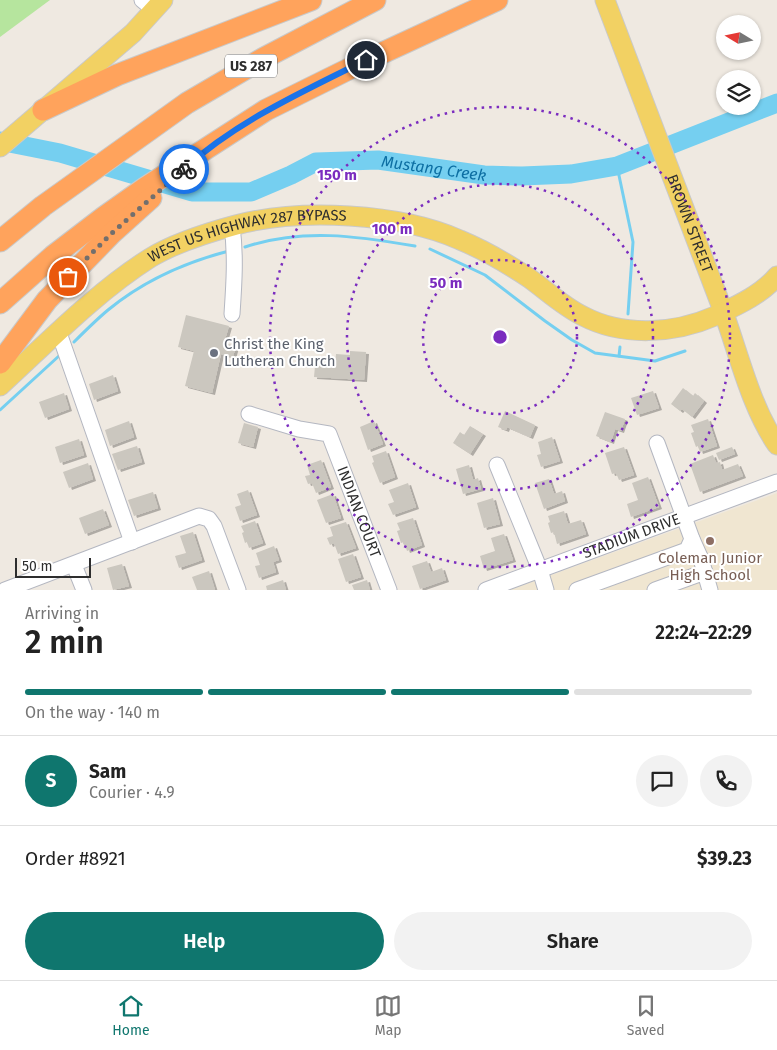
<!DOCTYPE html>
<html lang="en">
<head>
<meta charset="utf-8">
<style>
	body { margin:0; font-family:"Fira Sans",sans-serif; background:#f2f2f2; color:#222; height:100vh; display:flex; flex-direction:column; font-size:19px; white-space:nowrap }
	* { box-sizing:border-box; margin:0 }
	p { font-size:16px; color:#767676 }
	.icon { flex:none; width:28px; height:28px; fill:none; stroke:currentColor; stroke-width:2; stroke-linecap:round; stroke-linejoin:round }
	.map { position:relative; height:590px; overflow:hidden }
	.drawer { display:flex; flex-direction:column; background:#fff; flex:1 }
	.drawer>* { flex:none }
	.needle { width:32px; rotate:280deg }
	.buttons { position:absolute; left:716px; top:15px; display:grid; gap:10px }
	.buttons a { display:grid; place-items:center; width:45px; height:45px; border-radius:50%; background:#fff; box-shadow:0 1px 4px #0004; font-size:25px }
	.scale { position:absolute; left:15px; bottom:12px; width:76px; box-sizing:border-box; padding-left:5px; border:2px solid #2e2e2e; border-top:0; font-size:14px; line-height:18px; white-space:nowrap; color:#2e2e2e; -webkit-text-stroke:4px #fff; paint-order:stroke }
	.pin { position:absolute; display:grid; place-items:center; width:42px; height:42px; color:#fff; margin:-21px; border:2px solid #fff; border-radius:50%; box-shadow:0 1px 5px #0007 }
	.courier { position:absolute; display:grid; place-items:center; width:50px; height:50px; margin:-25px; border:4px solid #1a73e8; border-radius:50%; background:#fff; color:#222; box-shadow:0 1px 6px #0007 }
	.summary em { font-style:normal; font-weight:600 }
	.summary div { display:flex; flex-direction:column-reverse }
	.summary { display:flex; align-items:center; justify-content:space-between; height:85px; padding:0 25px }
	h1 { font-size:32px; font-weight:600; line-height:38px }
	.bar { display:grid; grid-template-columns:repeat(4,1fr); gap:8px 5px; align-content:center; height:60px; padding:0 25px }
	.bar i { height:6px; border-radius:4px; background:#e0e0e0 }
	.bar .current { background:#0f766e }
	.bar p { grid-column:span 4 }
	.line { display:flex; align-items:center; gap:12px; padding:0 25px; border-top:1px solid #e0e0e0 }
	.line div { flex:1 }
	.round { display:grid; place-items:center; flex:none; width:52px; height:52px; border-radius:26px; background:#f2f2f2 }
	.button { display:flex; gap:10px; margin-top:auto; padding:10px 25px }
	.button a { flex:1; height:58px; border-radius:30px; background:#0f766e; color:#fff; font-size:20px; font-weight:600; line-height:58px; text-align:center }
	.button a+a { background:#f2f2f2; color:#222 }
	.menu { display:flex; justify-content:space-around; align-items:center; height:70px; border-top:1px solid #e0e0e0; background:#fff; font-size:14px; color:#767676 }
	.menu a { display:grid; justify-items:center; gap:2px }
	.menu .current { color:#0f766e }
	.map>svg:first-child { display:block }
</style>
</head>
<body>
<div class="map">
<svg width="777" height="590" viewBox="0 0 777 590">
	<defs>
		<filter id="shadow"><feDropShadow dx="3" dy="2" stdDeviation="0" flood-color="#0004"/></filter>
	</defs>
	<rect width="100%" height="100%" fill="#efe9e1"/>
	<polygon fill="#f0e6d1" points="777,493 777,590 510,590"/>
	<polygon fill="#b6e59e" points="0,0 50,0 0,37"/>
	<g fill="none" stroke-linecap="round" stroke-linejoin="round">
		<g stroke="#75cff0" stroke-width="3">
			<polyline points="617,166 633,242 628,314"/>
			<path d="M245,247c57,-19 112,-11 170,-1"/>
			<polyline points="430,249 485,275 545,321 572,340 595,353 655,361 685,351"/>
			<path d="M74,342c11,-11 22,-22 34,-32 34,-28 78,-48 121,-59"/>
			<polyline points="619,356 620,347"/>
			<polyline points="0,410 60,355"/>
		</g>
		<path stroke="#75cff0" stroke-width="19" id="s1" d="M0,141l60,12 132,39h59l40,-17 25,-13 62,-2 106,15 38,1 49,-2 46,-8 160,-63"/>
	</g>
	<g fill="#cbc7bf" filter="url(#shadow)">
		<polygon points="186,315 229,326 224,343 236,346 233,357 221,354 212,393 185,386 194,351 178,347"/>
		<polygon points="350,351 366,352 364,380 314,377 315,366 335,367 336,354 350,355"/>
		<polygon points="113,375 118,391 94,400 89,384"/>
		<polygon points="683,388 693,396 695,393 704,401 692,417 682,409 680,411 671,404"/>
		<polygon points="653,391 659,408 637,415 631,398"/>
		<polygon points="64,393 69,409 45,418 39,402"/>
		<polygon points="505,411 535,425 530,437 507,427 506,430 498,427"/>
		<polygon points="605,412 625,419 621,431 615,429 611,442 596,436"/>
		<polygon points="708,419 717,446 700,452 698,446 696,447 691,433 694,432 691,425"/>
		<polygon points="129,421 134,437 110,446 105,430"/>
		<polygon points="374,421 383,444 368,450 360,427"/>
		<polygon points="244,423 258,427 253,447 238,443"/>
		<polygon points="470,426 483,434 470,454 453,443 460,432 464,435"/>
		<polygon points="552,437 560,461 541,467 537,455 541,454 538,442"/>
		<polygon points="79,439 84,455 60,463 55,447"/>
		<polygon points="137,446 142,462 118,470 112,454"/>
		<polygon points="624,447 634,475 619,480 616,473 612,474 605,453"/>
		<polygon points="732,447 735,454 719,460 716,453"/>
		<polygon points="386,451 395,477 380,483 372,463 374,462 372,456"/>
		<polygon points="713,455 716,463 720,462 722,470 738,464 743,476 700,492 690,464"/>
		<polygon points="321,460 331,487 316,493 312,483 308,484 305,476 310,475 307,465"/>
		<polygon points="88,463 93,479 69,488 63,472"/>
		<polygon points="469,465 473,480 478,478 481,489 463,494 456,469"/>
		<polygon points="648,477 659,507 631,517 627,504 638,500 632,483"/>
		<polygon points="549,479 554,494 562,491 565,501 544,509 535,483"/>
		<polygon points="408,483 416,507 393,515 388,504 394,502 389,490"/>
		<polygon points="248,490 257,515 240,521 235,507 241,505 237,494"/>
		<polygon points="153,492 158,508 134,516 128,500"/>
		<polygon points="333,494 341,518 326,523 317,500"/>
		<polygon points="493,498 500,524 484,528 477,503"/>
		<polygon points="103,509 109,525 85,534 79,518"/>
		<polygon points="564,511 568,524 581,520 586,534 557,544 554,532 551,533 548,523 550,522 548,516"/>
		<polygon points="413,518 422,545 407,551 404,542 401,543 397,531 400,530 397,523"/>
		<polygon points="255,521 263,543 249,548 247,542 245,543 242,533 244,532 241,526"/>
		<polygon points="346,522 356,548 338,554 334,543 330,545 327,538 333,536 330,527"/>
		<polygon points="193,532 202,560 179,568 175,556 186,553 180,536"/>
		<polygon points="504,534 513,560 484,569 480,556 495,551 491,538"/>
		<polygon points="274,546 279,560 273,562 276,572 259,578 255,566 260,565 256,553"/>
		<polygon points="353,554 361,577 346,582 338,559"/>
		<polygon points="427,561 431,572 442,568 446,580 420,589 412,566"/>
		<polygon points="122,564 129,586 113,590 107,568"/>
		<polygon points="209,571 215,590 197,590 192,577"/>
		<polygon points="283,580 286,590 267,590 266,586"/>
		<polygon points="367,580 370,590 354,590 352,585"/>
	</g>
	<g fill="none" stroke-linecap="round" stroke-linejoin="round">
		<g stroke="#b4b7c1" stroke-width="17">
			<g id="minor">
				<polyline points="142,0 154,10"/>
				<path d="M232,314c2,-30 4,-58 0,-88"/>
				<polyline points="59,333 132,542"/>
				<path id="s2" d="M249,414l50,15 30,5 60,156"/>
				<polyline points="497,465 540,570 546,590"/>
				<polyline points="692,539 701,559 710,590"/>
				<polyline points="74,565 84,590"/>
				<polyline points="5,590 199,516 209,519 214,526 238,590"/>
				<path id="s3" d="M486,590l291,-108"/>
				<polyline points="577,590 687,550 692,539 657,443"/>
				<polyline points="655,590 705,572"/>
			</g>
		</g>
		<g stroke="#c9c9c9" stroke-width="21">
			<g id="major">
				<path id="s4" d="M605,0c39,103 78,206 117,308 17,46 28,97 55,137"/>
				<polyline points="0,147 133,33 163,0"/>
				<path id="s5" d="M0,386c48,-44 95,-93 150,-128 23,-14 60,-26 86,-33 64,-17 164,-12 224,15 24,10 48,24 69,38 18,13 35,29 54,38 40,21 91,18 132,0 21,-10 46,-21 62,-40"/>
			</g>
		</g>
		<g stroke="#c9c9c9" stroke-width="23">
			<g id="highway">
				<polyline points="43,110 117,75 311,0"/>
				<polyline points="0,241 43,206 187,103 264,58 375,0"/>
				<polyline points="0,303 53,256 104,217 145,188 266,110 365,61 497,0"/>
				<polyline points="0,363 47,300 111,234 151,198"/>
			</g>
		</g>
		<use href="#minor" stroke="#fff" stroke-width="15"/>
		<use href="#major" stroke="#f2d163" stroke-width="19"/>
		<use href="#highway" stroke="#ffa35c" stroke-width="21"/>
	</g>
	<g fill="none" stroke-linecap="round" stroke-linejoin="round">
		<polyline stroke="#726f6d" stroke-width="5" stroke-dasharray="0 9" points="68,277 111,234 184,169"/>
		<path stroke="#1a73e8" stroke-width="6" d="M184,169c53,-48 118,-77 182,-109"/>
	</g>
	<g fill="none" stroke="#7b2cbf" stroke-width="2.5" stroke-dasharray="2.5 5">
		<circle cx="500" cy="337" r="77"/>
		<circle cx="500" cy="337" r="153"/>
		<circle cx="500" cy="337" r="230"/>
	</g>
	<circle fill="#6b7280" stroke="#fff" stroke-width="2" cx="214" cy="353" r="5"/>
	<circle fill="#8d6e63" stroke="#fff" stroke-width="2" cx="710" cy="541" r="5"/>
	<g text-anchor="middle" stroke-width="4" stroke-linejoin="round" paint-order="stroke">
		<rect fill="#fff" stroke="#6d6d6d" stroke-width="1" x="225" y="54.5" width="52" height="23" rx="4"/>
		<g font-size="14" font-weight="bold" fill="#2e2e2e">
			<text x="251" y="71">US 287</text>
		</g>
		<g font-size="15" fill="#2e2e2e" stroke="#fff">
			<text dy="5" stroke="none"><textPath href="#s4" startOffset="239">BROWN STREET</textPath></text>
			<text dy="5" stroke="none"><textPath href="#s5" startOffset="299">WEST US HIGHWAY 287 BYPASS</textPath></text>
			<text dy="5" stroke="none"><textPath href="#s2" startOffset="166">INDIAN COURT</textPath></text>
			<text dy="5" stroke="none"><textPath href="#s3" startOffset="155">STADIUM DRIVE</textPath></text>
		</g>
		<g font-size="15" fill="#5b616d" stroke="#fff" text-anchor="start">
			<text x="224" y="349">Christ the King<tspan x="224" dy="17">Lutheran Church</tspan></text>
		</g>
		<g font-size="15" fill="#785e54" stroke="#fff">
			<text x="710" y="563">Coleman Junior<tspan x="710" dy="17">High School</tspan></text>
		</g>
		<g font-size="16" font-style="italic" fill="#0d6fa3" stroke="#fff">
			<text dy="6" stroke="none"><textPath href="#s1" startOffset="448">Mustang Creek</textPath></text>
		</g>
	</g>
	<circle cx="500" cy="337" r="8" fill="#7b2cbf" stroke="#fff" stroke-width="2.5"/>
	<g font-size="15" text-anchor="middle" font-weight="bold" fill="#7b2cbf" stroke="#fff" stroke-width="4" stroke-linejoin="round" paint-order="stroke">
		<text x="337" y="180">150 m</text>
		<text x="392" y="234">100 m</text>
		<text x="446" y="288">50 m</text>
	</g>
</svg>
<div class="buttons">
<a><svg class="needle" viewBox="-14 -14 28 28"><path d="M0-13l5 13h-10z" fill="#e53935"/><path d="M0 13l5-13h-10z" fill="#767676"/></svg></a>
<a><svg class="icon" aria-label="layers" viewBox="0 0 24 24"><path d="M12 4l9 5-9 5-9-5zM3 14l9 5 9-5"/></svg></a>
</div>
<div class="scale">50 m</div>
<div class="pin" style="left:68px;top:277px;background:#ea580c"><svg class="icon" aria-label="bag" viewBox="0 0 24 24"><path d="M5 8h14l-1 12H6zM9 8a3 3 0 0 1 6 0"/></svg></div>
<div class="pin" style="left:366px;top:60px;background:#1f2937"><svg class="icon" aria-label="home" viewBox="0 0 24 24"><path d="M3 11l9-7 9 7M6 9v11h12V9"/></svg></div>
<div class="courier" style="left:184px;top:169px"><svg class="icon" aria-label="bike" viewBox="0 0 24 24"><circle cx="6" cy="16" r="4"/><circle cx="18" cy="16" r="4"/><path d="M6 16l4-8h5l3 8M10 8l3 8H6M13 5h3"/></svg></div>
</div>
<section class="drawer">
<div class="summary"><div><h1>2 min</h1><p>Arriving in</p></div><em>22:24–22:29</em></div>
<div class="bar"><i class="current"></i><i class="current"></i><i class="current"></i><i></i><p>On the way · 140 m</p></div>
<div class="line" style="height:90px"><b class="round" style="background:#0f766e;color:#fff">S</b><div><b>Sam</b><p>Courier · 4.9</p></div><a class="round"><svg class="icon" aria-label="chat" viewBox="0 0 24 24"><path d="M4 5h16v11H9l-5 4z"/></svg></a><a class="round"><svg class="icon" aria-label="phone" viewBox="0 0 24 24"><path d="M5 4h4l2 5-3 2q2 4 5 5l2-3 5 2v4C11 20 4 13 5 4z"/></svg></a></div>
<div class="line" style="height:65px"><div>Order #8921</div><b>$39.23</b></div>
<div class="button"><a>Help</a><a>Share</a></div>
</section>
<nav class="menu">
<a class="current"><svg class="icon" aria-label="home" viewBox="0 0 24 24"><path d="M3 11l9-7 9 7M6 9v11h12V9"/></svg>Home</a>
<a><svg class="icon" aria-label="map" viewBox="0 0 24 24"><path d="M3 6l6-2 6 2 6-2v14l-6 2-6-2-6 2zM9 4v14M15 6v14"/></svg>Map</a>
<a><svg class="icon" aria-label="saved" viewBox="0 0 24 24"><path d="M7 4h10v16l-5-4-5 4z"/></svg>Saved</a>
</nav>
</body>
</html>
